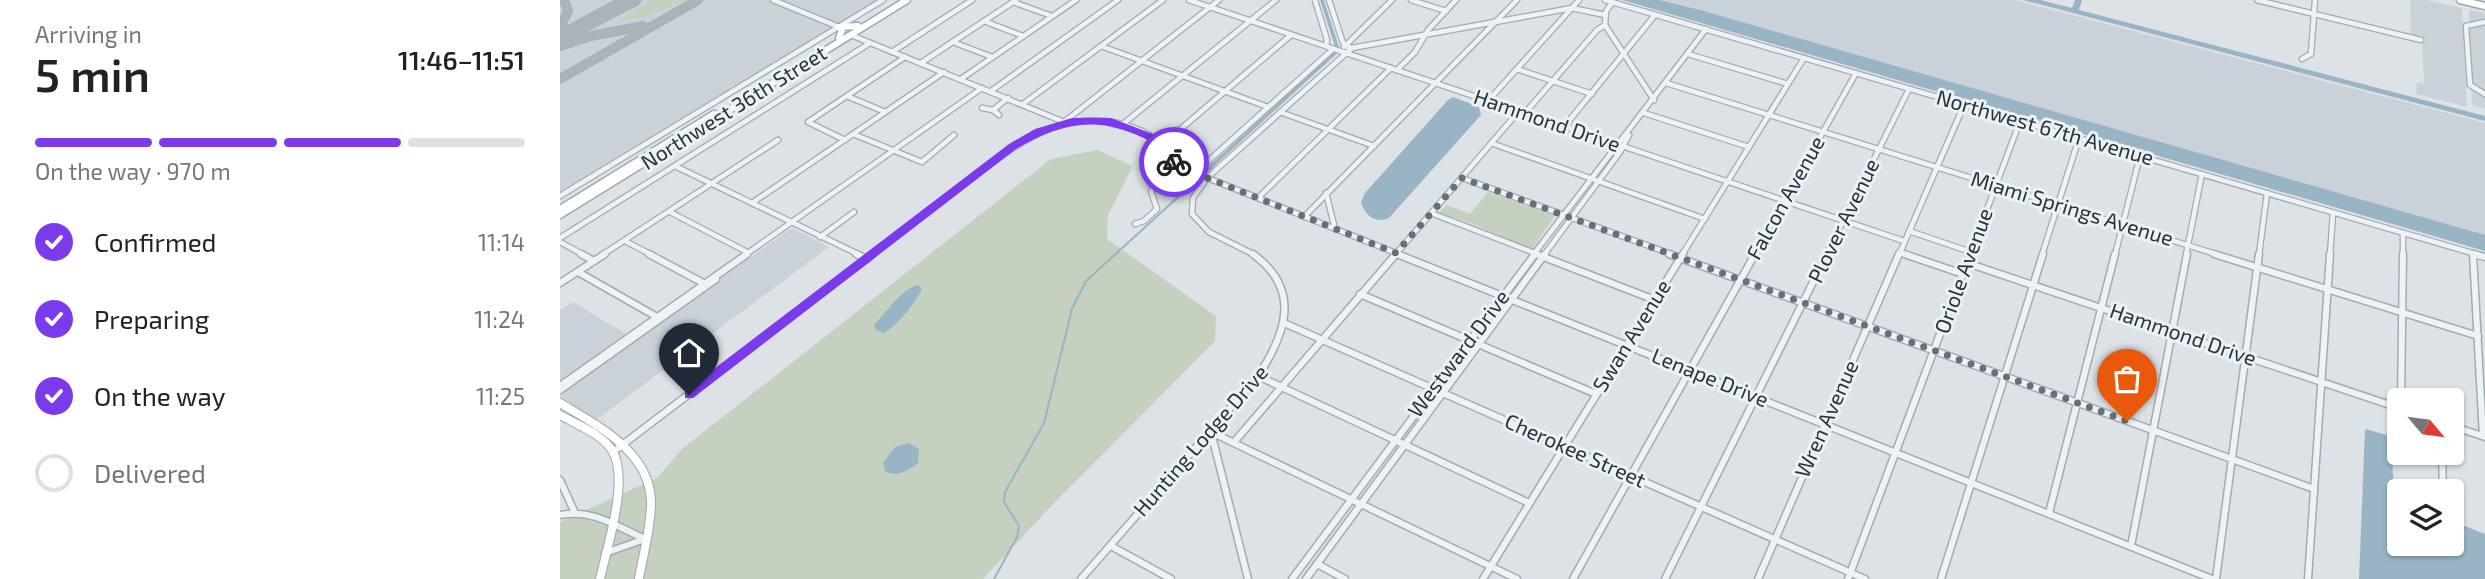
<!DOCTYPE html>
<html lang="en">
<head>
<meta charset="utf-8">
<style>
	body { margin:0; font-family:"Exo 2",sans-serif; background:#f6f6f6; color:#222; height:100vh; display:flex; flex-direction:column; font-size:26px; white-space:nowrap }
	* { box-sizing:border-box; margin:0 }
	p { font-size:23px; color:#767676 }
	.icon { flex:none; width:38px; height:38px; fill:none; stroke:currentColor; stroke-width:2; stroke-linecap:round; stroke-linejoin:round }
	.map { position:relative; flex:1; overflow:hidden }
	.details { display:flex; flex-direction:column; background:#fff; width:560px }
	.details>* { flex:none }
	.needle { width:46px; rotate:119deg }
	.controls { position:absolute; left:1827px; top:388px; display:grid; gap:14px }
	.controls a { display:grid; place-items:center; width:77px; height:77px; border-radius:7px; background:#fff; box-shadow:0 2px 5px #0004; font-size:35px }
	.pin { position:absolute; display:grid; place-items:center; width:60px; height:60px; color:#fff; margin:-72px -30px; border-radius:50% 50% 50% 0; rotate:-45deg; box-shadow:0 0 7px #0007 }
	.pin .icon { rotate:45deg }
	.courier { position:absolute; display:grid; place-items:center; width:70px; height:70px; margin:-35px; border:5px solid #7c3aed; border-radius:50%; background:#fff; color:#222; box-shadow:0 2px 9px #0007 }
	.head em { font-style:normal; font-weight:600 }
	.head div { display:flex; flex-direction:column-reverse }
	.head { display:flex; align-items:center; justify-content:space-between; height:119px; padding:0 35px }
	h1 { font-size:46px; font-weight:600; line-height:52px }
	.bar { display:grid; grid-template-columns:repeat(4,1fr); gap:10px 7px; align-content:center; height:84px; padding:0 35px }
	.bar i { height:9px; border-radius:5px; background:#e0e0e0 }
	.bar .current { background:#7c3aed }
	.bar p { grid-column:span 4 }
	ol { padding:0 35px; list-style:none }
	li { display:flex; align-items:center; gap:21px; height:77px }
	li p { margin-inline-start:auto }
	li .icon { padding:7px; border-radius:50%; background:#7c3aed; color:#fff; stroke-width:4 }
	li:last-child { color:#767676 }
	li i { width:38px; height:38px; border:4px solid #e0e0e0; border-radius:50% }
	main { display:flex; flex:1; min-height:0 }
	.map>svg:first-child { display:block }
</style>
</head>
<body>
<main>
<section class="details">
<div class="head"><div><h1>5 min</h1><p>Arriving in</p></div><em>11:46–11:51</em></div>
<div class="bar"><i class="current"></i><i class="current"></i><i class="current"></i><i></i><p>On the way · 970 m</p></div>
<ol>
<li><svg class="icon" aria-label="check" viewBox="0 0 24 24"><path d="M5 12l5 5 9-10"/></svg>Confirmed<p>11:14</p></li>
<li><svg class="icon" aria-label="check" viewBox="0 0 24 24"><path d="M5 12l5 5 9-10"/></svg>Preparing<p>11:24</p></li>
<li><svg class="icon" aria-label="check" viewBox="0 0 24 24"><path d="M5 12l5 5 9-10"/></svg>On the way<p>11:25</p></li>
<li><i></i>Delivered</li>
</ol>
</section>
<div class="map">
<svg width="1925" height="579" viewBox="0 0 1925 579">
	<rect width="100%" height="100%" fill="#dde2e6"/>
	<g fill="#cbd1d8">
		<polygon points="0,0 319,0 0,193"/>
		<polygon points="1073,0 1455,0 1925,123 1925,237"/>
		<polygon points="1850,0 1866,0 1902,8 1907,107 1856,94 1857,82 1864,84 1862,38 1851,35"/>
		<polygon points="1909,10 1925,13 1925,109 1912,105"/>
		<polygon points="234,229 269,247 36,420 0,397 4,390 229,230"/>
		<polygon points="13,302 68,335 0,384 0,310"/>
	</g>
	<g fill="#c5d0be">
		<polygon points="94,0 124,0 82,18 58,20"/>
		<polygon points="537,150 573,166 548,215 547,239 656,316 655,341 494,503 423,579 0,579 0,522 97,478 122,449 491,159"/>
		<polygon points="928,192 995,216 972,249 905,221 878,213 887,205 910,214"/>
	</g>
	<g fill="#99b5c5">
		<polygon points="1062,0 1099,0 1140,10 1925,235 1925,251"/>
		<polygon points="1463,0 1480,0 1512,8 1515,0 1522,0 1519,10 1925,116 1925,121"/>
		<path d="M893,97l26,10 2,8 -92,103c-15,6 -24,-3 -28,-16l4,-9 83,-93z"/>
		<path d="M358,285l4,4c-8,15 -23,35 -38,44l-8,-3 -2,-5c12,-12 27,-36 44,-40z"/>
		<polygon points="1805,429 1827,435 1837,443 1832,456 1834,492 1839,501 1839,544 1892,544 1892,521 1925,534 1925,579 1799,579"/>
		<path d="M349,443l10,6 -1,14c-9,7 -21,15 -33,8l-2,-8 12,-16z"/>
	</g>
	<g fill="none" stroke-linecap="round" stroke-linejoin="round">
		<polyline stroke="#99b5c5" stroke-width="2" points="434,579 457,537 459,526 444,502 445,492 484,423 512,309 526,281 639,178"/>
		<g stroke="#99b5c5" stroke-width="3.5">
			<polyline points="762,0 777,47"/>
			<polyline points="644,173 776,52"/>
		</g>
		<g stroke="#aab3ba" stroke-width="10">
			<polyline points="0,27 8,11 4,0"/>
			<polyline points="7,35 76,0"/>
			<polyline points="0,46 31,36 83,26"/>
			<polyline points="0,79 138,0"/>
		</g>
		<polygon fill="#aab3ba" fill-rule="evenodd" points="54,0 82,0 79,5 0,46 0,29"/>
		<g stroke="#a3aab0" stroke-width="7">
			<g id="minor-far1">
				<polyline points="213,0 279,27"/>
				<polyline points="629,0 1344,241"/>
				<polyline points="755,0 767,40 766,46"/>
				<polyline points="769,0 782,40 785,46 792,48 1012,8 1045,15"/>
				<polyline points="851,0 886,11"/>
				<polyline points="1045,0 1919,255"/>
				<polyline points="1697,0 1861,40"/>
				<polyline points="453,2 492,16"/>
				<polyline points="1053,2 1046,11 1045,25 1094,100"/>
				<polyline points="424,21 463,36"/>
				<polyline points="1925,22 1906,26 1910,85 1925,94"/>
				<polyline points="291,35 504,122 659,0"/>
				<polyline points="393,42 432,57"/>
				<polyline points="541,46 708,107"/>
				<polyline points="784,47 832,0"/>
				<polyline points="332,52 412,0"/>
				<polyline points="1128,54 1228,84"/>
				<polyline points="1742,59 1751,54 1755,0"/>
				<polyline points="361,63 456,0"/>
				<polyline points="957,69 1032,94"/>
				<polyline points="837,70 855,52 868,30 896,0"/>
				<polyline points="401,79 516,0"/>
				<polyline points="1106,83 1659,255"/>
				<polyline points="431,91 558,0"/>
				<polyline points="287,96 325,112"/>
				<polyline points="928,101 1019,0"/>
				<polyline points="463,104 603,0"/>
				<polyline points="422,108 433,110 439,115"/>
				<polyline points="433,110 448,98"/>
				<polyline points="720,112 814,146"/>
				<polyline points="965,113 1037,30 1045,25"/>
				<polyline points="1084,113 1189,147"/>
				<polyline points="563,124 716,0"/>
				<polyline points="1004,127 1095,15"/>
				<polyline points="293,134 362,162 394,135"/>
				<polyline points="285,140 248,122 345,57"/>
				<polyline points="931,143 1145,219"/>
				<polyline points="603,144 731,35"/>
				<polyline points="115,166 300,255"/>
				<polyline points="635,173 773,49"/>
				<polyline points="902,178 1114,255"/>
				<polyline points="766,193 775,229"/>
				<polyline points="0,196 323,0"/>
				<polyline points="698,198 831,68"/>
				<polyline points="192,203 384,72"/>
				<polyline points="110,212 187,252"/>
				<polyline points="871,213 980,255"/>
				<polyline points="744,217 957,0"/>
				<polyline points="575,224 584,221 597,209 591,191 617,165"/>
				<polyline points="1349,231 1411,252"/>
				<polyline points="260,237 294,212"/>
				<polyline points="0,238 310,43"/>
				<polyline points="65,241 92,255"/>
				<polyline points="0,242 24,255"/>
				<polyline points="1339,252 1349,255"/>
				<polyline points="42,255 218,140"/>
				<polyline points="185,255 422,88"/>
				<path d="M311,255c30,-22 59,-45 89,-68 55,-41 108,-89 182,-56 23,10 25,27 43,38l216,86"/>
				<polyline points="695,255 649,232 632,214 633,198 647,178 792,48"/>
				<polyline points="835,255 959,111"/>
				<polyline points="973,255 1146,29"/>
				<polyline points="984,255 1060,152 1069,135"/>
				<polyline points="1122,255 1244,58"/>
				<polyline points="1194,255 1296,73"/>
				<polyline points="1266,255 1349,89"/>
				<polyline points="1339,255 1404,105"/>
				<polyline points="1410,255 1460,121"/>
				<polyline points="1482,255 1519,138"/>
				<polyline points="1555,255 1580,156"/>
				<polyline points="1626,255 1642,174"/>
				<polyline points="1699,255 1707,193"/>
				<polyline points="1770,255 1773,213"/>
				<polyline points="1843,255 1843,233"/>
			</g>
		</g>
		<g stroke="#a3aab0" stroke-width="9">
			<g id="minor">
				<polyline points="21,254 34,261"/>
				<polyline points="89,254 145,284"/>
				<polyline points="296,254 307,259"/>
				<polyline points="837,254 1652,579"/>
				<polyline points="976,254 1095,300"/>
				<polyline points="1109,254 1754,489"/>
				<polyline points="1344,254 1403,274"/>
				<polyline points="1654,254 1918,336"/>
				<polyline points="1913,254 1925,257"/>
				<polyline points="1913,254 1923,436"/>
				<polyline points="1407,263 1839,408"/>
				<polyline points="18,272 97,317"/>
				<polyline points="0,283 45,254"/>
				<polyline points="800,294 1036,394"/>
				<polyline points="724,323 1305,579"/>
				<polyline points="698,376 969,503"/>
				<polyline points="0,386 187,254"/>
				<polyline points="0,390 156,279"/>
				<polyline points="1841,401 1843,254"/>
				<polyline points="1892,426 1925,437"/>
				<polyline points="675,441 836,254"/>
				<polyline points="53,452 313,254"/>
				<polyline points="1882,453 1883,492"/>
				<polyline points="0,480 14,511"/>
				<polyline points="1489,513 1555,254"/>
				<path d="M0,515c34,-6 56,11 85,24"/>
				<polyline points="551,546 611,579"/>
				<polyline points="1571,546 1627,254"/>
				<polyline points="45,553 85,539"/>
				<polyline points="757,564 785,579"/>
				<path d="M521,579l177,-203c29,-44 43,-87 -5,-122"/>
				<polyline points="688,579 651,432 957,579"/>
				<polyline points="732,579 975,254"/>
				<polyline points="746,579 985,254"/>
				<polyline points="923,579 1123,254"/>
				<polyline points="1013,579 1195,254"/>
				<polyline points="1105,579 1267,254"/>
				<polyline points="1198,579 1339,254"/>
				<polyline points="1288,579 1410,254"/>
				<polyline points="1381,579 1483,254"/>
				<polyline points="1656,579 1699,254"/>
				<polyline points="1748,579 1770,254"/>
			</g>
		</g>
		<g stroke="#9da8b1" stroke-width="9">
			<g id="major-far1">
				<polyline points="1900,0 1925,6"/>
				<polyline points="279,38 282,30 279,27 298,26"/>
				<polyline points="0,209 154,114"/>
				<polyline points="0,215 347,0"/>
			</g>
		</g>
		<g stroke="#9da8b1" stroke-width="10">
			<g id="major">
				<path d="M0,403c38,23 91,49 91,100 0,26 -8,51 -12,76"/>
				<path d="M0,415c17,10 43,19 53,37 16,29 -6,95 -13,127"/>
			</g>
		</g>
		<use href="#minor-far1" stroke="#eff2f5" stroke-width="4.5"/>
		<use href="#minor" stroke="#eff2f5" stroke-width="6"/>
		<use href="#major-far1" stroke="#fff" stroke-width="6"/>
		<use href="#major" stroke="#fff" stroke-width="8"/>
	</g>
	<path fill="#7c3aed" d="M512,118h39l47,18 9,5 12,21 -9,2c-13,-21 -18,-23 -41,-32 -41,-16 -76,-5 -113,17l-323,249h-8v-7l324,-247 26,-15z"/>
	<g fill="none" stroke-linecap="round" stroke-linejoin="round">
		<polyline stroke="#677078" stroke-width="7" stroke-dasharray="0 12.6" points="614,162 625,169 836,253 902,178 1567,421"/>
	</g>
	<g text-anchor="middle" stroke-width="6" stroke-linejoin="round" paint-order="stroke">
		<g font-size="21" fill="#27323c" stroke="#ecf1f4">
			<text transform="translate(174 108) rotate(-32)" y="7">Northwest 36th Street</text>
			<text transform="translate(987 121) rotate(19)" y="7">Hammond Drive</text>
			<text transform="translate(1485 128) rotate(16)" y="7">Northwest 67th Avenue</text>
			<text transform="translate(1226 198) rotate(-61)" y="7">Falcon Avenue</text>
			<text transform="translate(1512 209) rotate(17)" y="7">Miami Springs Avenue</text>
			<text transform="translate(1284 221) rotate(-64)" y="7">Plover Avenue</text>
			<text transform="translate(1404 271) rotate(-70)" y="7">Oriole Avenue</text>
			<text transform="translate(1623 335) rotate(19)" y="7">Hammond Drive</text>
			<text transform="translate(1072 336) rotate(-58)" y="7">Swan Avenue</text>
			<text transform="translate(899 354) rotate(-53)" y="7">Westward Drive</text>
			<text transform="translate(1150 378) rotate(22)" y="7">Lenape Drive</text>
			<text transform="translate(1267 419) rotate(-66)" y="7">Wren Avenue</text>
			<text transform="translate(641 441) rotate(-49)" y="7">Hunting Lodge Drive</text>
			<text transform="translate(1015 451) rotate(24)" y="7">Cherokee Street</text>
		</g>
	</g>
</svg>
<div class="controls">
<a><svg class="needle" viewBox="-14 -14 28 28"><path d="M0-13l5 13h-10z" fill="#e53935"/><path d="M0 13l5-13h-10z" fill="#767676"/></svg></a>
<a><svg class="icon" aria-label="layers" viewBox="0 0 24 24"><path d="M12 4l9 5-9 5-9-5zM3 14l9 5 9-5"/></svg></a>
</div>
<div class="pin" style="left:1567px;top:421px;background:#ea580c"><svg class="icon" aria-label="bag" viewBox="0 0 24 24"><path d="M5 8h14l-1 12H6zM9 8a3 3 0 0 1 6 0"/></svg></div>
<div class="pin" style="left:129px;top:395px;background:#1f2937"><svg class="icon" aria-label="home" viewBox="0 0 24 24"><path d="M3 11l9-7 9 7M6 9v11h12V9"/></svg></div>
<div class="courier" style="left:614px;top:162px"><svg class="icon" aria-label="bike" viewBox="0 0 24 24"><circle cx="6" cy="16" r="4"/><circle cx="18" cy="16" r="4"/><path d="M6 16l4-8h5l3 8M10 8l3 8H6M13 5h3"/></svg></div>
</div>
</main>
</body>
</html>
